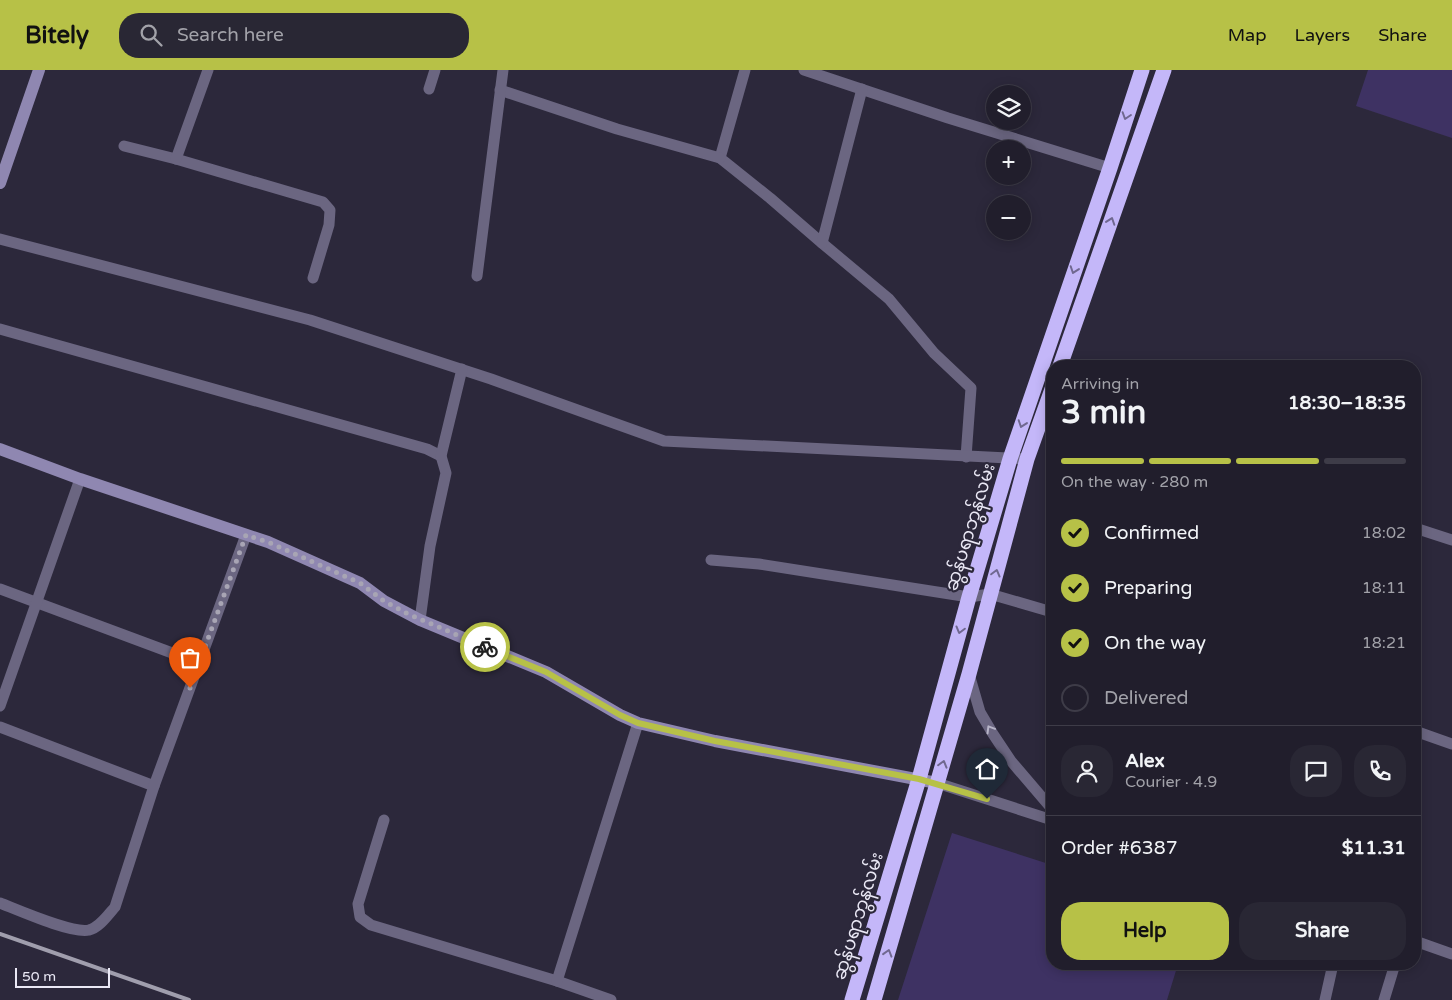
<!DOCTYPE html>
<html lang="en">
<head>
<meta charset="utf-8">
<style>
	body { margin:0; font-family:"Varela Round","Noto Sans Myanmar",sans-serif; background:#292734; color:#f1f3f6; height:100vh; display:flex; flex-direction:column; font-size:19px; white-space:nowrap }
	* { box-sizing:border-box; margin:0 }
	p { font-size:16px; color:#a2a2a9 }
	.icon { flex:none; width:28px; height:28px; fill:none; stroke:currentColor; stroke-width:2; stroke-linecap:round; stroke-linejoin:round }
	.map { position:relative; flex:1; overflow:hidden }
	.sheet { position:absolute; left:1046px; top:290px; width:375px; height:610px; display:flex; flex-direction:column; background:#211e2c; border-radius:20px; box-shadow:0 2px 12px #0003,0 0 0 1px #3e3c48 }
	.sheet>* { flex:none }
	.buttons { position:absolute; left:986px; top:15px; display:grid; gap:10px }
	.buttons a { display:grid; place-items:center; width:45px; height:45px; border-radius:50%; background:#211e2c; box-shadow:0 2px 12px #0003,0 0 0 1px #3e3c48; font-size:25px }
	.scale { position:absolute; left:15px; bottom:12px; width:95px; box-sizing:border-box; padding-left:5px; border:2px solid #eae8f5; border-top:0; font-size:14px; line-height:18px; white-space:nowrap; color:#eae8f5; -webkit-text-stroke:4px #2c283b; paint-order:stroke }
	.pin { position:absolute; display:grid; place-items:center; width:42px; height:42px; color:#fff; margin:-51px -21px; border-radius:50% 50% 50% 0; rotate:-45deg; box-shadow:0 0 5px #0007 }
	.pin .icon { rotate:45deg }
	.courier { position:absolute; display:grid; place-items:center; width:50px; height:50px; margin:-25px; border:4px solid #b7c147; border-radius:50%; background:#fff; color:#222; box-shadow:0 1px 6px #0007 }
	.summary em { font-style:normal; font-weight:700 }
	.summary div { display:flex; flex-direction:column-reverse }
	.summary { display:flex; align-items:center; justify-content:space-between; height:85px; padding:0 15px }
	h1 { font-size:32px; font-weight:700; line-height:38px }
	.bar { display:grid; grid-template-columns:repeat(4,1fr); gap:8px 5px; align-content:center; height:60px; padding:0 15px }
	.bar i { height:6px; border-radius:4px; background:#3e3c48 }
	.bar .selected { background:#b7c147 }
	.bar p { grid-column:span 4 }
	.line { display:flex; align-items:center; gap:12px; padding:0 15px; border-top:1px solid #3e3c48 }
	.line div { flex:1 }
	.round { display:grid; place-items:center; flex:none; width:52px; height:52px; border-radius:20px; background:#292734 }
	ol { padding:0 15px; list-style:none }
	li { display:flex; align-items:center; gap:15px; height:55px }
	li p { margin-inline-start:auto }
	li .icon { padding:5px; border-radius:50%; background:#b7c147; color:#111; stroke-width:4 }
	li:last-child { color:#a2a2a9 }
	li i { width:28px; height:28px; border:2px solid #3e3c48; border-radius:50% }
	.cta { display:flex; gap:10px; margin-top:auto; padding:10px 15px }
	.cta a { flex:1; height:58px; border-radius:20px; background:#b7c147; color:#111; font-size:20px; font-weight:700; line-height:58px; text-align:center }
	.cta a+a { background:#292734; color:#f1f3f6 }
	header { display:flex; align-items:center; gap:30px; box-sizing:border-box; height:70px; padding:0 25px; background:#b7c147; color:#111 }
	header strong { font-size:24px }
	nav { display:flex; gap:28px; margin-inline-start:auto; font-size:18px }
	.search { width:350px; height:45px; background:#292734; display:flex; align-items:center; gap:12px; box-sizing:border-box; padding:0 18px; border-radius:20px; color:#a2a2a9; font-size:19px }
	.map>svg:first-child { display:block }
</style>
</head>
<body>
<header>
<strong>Bitely</strong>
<div class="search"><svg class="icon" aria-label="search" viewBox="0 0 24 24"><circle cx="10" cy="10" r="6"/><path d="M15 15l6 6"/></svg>Search here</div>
<nav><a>Map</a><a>Layers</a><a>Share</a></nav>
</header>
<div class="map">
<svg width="1452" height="930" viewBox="0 0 1452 930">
	<rect width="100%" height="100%" fill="#2c283b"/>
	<g fill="#3e3263">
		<polygon points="1368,0 1452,0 1452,68 1356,36"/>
		<polygon points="952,763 1052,795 1052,894 1178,894 1167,930 898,930"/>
	</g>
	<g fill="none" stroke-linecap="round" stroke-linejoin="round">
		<g stroke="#6b6681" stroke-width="11">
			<polyline points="745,0 720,88 770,128 822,173 889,229 934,283 971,318 966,387"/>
			<polyline points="804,0 948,48 1110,98"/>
			<polyline points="429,19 435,0"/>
			<polyline points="500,20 617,59 720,88"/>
			<polyline points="124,76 176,89 323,132 330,140 329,155 313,208"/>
			<polyline points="176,89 208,0"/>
			<polyline points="0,169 310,250 491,309 664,371 1027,389"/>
			<polyline points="822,173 862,19"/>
			<polyline points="477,206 503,0"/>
			<polyline points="0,259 427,379 441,386"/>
			<polyline points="1415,458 1452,470"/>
			<polyline points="711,490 759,494 969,527 990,524 1052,542"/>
			<polyline points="0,519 199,593"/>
			<polyline points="420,550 430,476 446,403 441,386 462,299"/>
			<polyline points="969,604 980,642 993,664 1011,691 1052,739"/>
			<polyline points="0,636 80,409"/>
			<polyline points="0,657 154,716"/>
			<polyline points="1415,661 1452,674"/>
			<polyline points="937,713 1052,750"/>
			<polyline points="384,750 358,834 360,847 371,855 557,911 611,930"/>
			<path d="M0,833c18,7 72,31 89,27 10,-2 19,-15 26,-23l39,-121 92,-251"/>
			<polyline points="1415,871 1452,884"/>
			<polyline points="557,911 638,653"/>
			<polyline points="1325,930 1333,894"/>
			<polyline points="1384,930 1395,894"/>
		</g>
		<g stroke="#8f87b1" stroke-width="12">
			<polyline points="0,113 39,0"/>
			<polyline points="0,379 80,409 268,472 360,513 384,531 420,550 546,602 620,645 638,653 715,671 937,713"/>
		</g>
		<g stroke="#c4b7f9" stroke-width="15">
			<polyline points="1060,296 1164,0"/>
			<polyline points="852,930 919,709 969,527 1010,389 1110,98 1142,0"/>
			<polyline points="874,930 969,604 1027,389 1052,319"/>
		</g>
		<polyline stroke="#a09ead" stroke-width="4" points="0,864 189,930"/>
	</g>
	<defs><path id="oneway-chevron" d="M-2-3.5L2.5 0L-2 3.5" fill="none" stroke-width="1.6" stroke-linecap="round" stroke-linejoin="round" transform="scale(1.25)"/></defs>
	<g stroke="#706890">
		<use href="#oneway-chevron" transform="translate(1126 46) rotate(108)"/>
		<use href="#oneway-chevron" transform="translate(1111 151) rotate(-71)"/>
		<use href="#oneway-chevron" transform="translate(1074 200) rotate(109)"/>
		<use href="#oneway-chevron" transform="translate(1022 354) rotate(109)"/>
		<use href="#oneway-chevron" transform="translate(996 503) rotate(-75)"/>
		<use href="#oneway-chevron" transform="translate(960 560) rotate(105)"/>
		<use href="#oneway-chevron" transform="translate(943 694) rotate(-74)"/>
		<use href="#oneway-chevron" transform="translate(888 883) rotate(-73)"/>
	</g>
	<use stroke="#b7b4c7" href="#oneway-chevron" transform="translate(990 659) rotate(-121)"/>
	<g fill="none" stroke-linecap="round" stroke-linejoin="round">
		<polyline stroke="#a8a5b4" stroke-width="5" stroke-dasharray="0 9" points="190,618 246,465 268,472 360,513 384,531 406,543 485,577"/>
		<polyline stroke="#b7c147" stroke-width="6" points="485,577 546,602 620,645 638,653 715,671 919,709 987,729"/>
	</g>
	<g text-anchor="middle" stroke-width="4.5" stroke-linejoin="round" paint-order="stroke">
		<g font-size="18" fill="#eae8f5" stroke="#2c283b">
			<text transform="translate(970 457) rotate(-73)" y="6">ဆွန်ပရာဘွန်လမ်း</text>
			<text transform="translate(858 846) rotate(-73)" y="6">ဆွန်ပရာဘွန်လမ်း</text>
		</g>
	</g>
</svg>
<div class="buttons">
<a><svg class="icon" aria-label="layers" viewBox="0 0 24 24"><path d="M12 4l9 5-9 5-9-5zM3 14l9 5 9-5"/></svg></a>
<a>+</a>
<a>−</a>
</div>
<div class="scale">50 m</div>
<div class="pin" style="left:190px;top:618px;background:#ea580c"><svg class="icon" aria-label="bag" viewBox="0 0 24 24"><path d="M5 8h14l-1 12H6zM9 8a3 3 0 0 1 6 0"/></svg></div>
<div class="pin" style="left:987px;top:729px;background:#1f2937"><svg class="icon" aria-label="home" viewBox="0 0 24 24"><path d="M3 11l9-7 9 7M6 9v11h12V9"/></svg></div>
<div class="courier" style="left:485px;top:577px"><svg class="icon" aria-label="bike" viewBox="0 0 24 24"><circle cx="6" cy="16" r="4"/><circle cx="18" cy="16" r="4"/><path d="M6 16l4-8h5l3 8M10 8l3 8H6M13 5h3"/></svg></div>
<section class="sheet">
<div class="summary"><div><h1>3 min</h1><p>Arriving in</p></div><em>18:30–18:35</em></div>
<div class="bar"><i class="selected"></i><i class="selected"></i><i class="selected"></i><i></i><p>On the way · 280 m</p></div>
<ol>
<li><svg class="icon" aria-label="check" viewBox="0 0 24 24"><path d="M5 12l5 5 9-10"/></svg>Confirmed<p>18:02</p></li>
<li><svg class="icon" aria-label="check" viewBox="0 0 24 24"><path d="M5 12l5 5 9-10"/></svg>Preparing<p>18:11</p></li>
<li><svg class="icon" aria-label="check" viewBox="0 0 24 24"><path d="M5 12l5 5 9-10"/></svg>On the way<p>18:21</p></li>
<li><i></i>Delivered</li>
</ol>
<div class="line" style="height:90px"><a class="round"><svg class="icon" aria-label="person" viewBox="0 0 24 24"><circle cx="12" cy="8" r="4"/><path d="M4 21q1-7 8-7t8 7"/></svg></a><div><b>Alex</b><p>Courier · 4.9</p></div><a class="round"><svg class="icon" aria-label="chat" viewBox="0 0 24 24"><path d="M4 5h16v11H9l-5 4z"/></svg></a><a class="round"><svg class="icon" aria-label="phone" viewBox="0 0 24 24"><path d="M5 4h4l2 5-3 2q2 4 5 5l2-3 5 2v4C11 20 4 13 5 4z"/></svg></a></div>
<div class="line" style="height:65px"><div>Order #6387</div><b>$11.31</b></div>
<div class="cta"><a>Help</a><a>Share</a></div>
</section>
</div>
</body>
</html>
